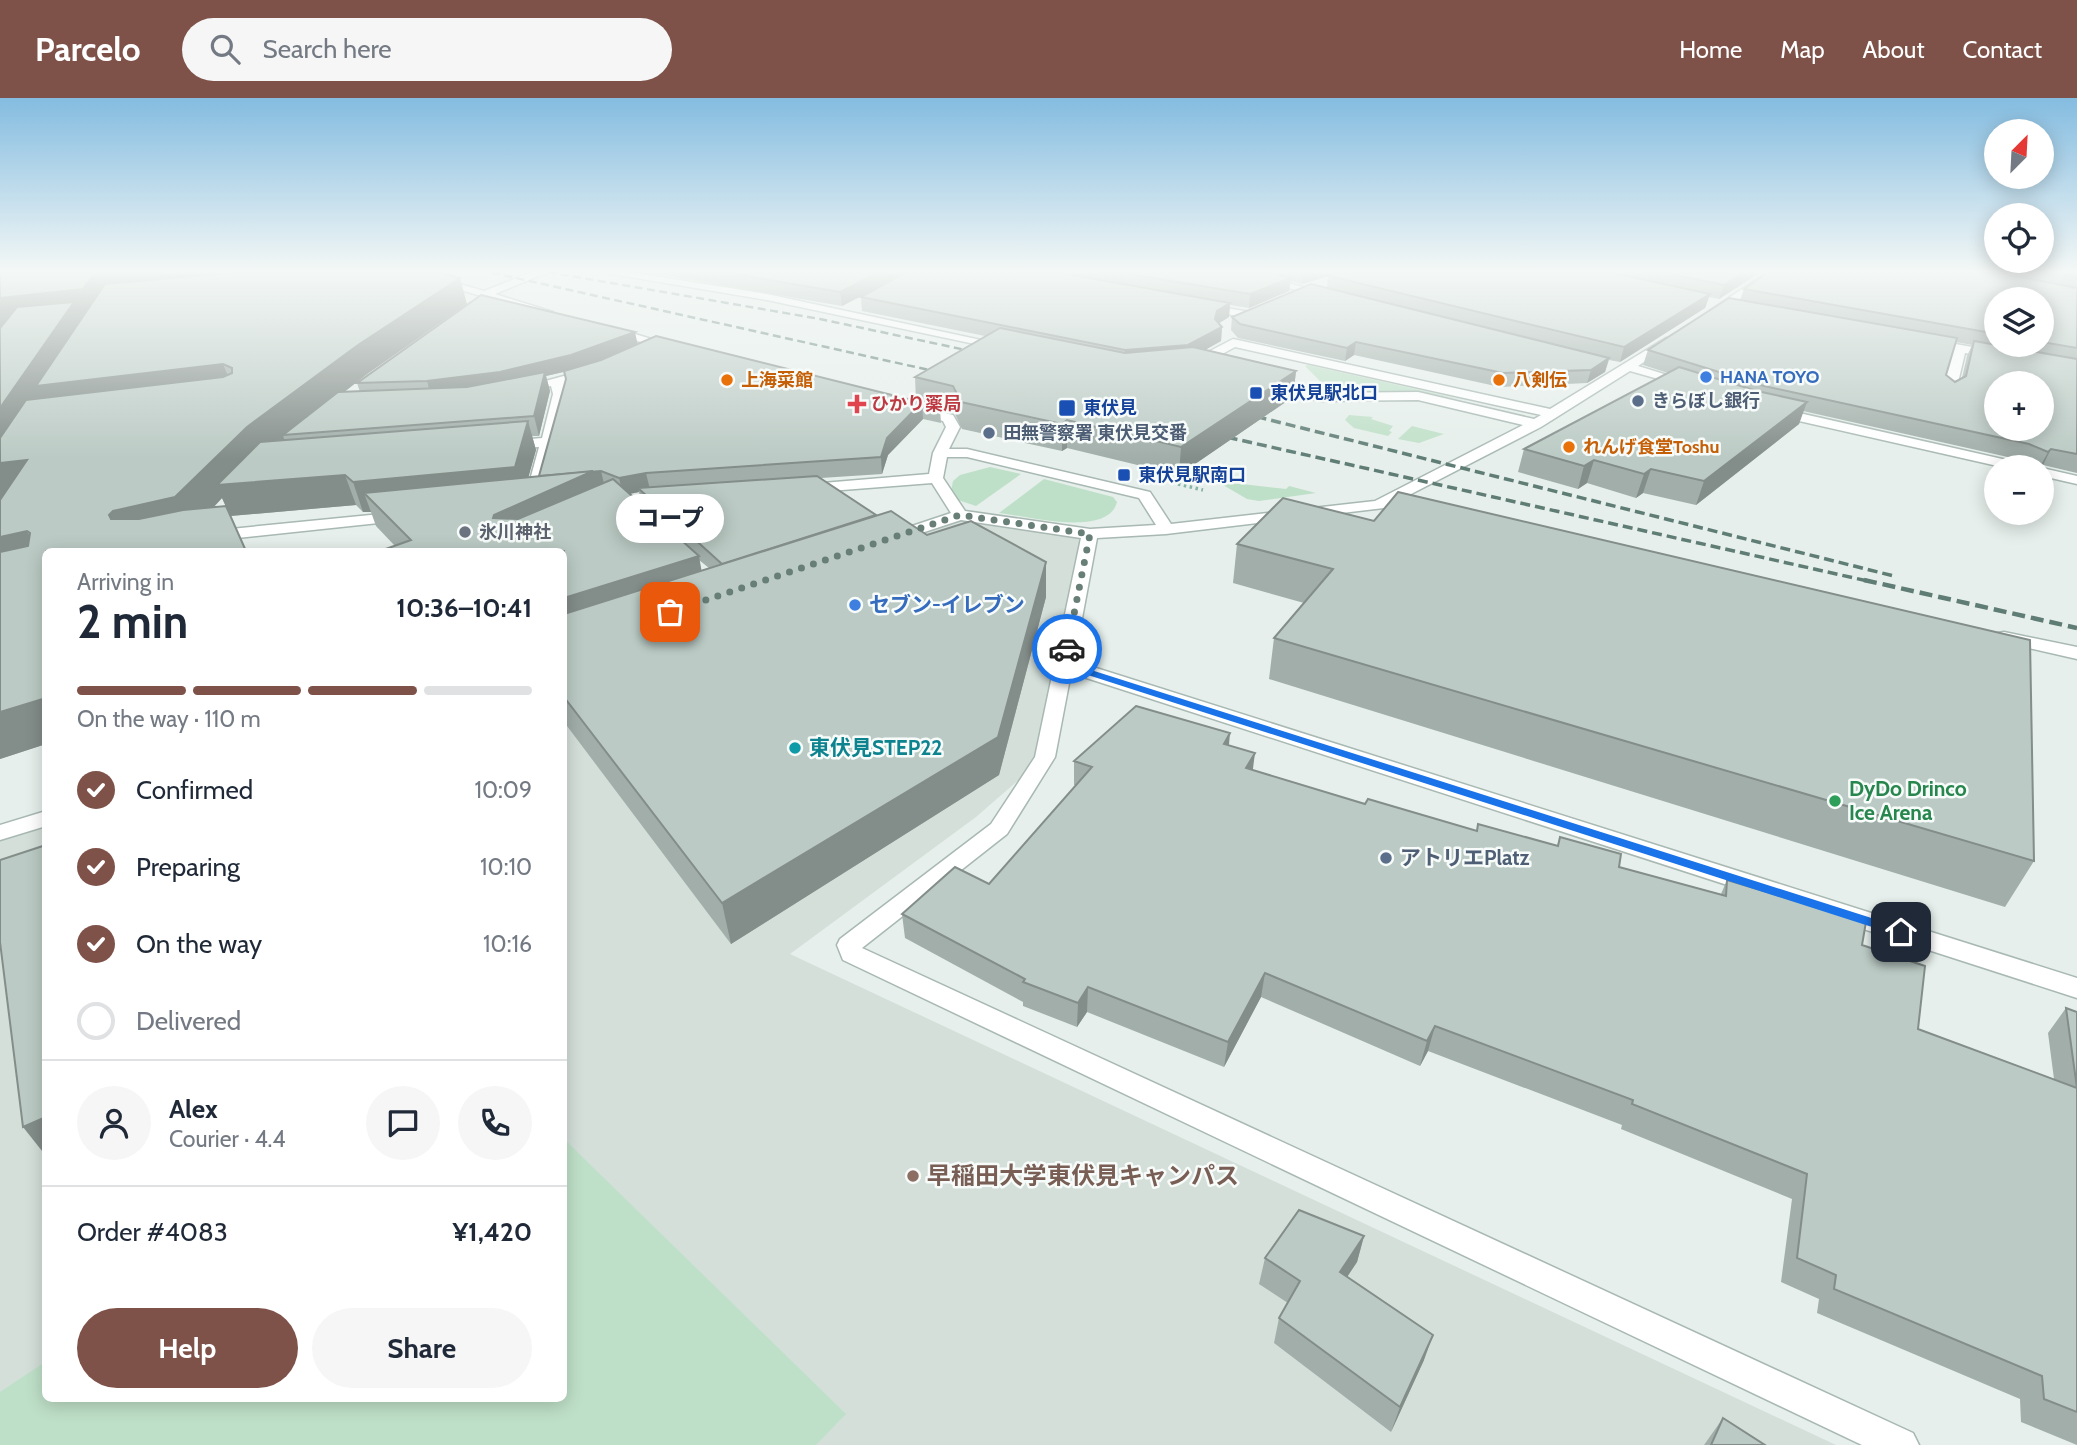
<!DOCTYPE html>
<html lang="en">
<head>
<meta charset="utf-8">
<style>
	body { margin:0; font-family:Cabin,"Noto Sans JP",sans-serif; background:#f6f6f7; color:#1f2937; height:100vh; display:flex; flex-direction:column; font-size:26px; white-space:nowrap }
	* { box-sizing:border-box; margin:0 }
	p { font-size:23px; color:#747a83 }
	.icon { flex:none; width:38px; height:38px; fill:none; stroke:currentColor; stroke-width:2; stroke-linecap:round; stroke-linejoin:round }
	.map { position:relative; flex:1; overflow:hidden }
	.sheet { position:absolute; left:42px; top:450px; width:525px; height:854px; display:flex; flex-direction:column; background:#fff; border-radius:10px; box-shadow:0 4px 18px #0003 }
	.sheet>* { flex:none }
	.needle { width:46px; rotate:24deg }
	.buttons { position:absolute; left:1984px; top:21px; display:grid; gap:14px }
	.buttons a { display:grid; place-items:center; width:70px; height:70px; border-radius:50%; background:#fff; box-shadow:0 4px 18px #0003; font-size:35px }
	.pin { position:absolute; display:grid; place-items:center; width:60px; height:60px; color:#fff; margin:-30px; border-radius:14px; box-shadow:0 4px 10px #0006 }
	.courier { position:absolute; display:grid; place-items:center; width:70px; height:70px; margin:-35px; border:5px solid #1a73e8; border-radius:50%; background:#fff; color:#222; box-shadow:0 2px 9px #0007 }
	.bubble { position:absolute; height:49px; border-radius:24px; background:#fff; box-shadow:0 4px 18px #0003; font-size:23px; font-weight:800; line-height:49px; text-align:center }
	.head em { font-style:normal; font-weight:800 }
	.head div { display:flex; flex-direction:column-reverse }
	.head { display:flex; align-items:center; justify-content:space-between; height:119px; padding:0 35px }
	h1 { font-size:46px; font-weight:800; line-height:52px }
	.bar { display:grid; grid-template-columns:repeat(4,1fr); gap:10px 7px; align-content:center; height:84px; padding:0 35px }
	.bar i { height:9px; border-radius:5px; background:#e0e1e3 }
	.bar .active { background:#7f5249 }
	.bar p { grid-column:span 4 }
	.line { display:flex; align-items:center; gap:18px; padding:0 35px; border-top:2px solid #e0e1e3 }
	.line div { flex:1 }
	.round { display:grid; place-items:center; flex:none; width:74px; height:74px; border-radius:37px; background:#f6f6f7 }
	ol { padding:0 35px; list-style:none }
	li { display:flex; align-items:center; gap:21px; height:77px }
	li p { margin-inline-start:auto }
	li .icon { padding:7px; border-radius:50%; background:#7f5249; color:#fff; stroke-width:4 }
	li:last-child { color:#747a83 }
	li i { width:38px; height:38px; border:4px solid #e0e1e3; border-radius:50% }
	.action { display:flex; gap:14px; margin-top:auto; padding:14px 35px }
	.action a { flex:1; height:80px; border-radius:42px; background:#7f5249; color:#fff; font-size:28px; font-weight:800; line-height:80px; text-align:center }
	.action a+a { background:#f6f6f7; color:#1f2937 }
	header { display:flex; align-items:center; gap:42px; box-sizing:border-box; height:98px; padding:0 35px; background:#7f5249; color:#fff }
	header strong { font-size:33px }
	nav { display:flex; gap:38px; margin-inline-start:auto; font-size:24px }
	.search { width:490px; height:63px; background:#f6f6f7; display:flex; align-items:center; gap:18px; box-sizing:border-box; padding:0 24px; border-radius:38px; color:#747a83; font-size:26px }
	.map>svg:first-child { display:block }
</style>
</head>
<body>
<header>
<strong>Parcelo</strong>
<div class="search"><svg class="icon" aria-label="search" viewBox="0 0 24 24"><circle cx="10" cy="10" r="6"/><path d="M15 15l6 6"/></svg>Search here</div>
<nav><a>Home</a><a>Map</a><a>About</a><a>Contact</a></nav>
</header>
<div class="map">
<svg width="2077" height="1347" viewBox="0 0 2077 1347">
	<rect width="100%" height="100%" fill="#e6efeb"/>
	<polygon fill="#d4dfda" points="960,417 1090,436 1045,659 976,719 790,856 1836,1347 0,1347 0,735 45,720 46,1300 564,1300 564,548"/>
	<g fill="#bfe0c8">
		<polygon points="1308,267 1469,303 1416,293 1313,293 1310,290 1320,283 1305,268"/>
		<polygon points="1349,317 1373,319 1371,321 1393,328 1389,333 1392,334 1388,338 1354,330 1345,322"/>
		<polygon points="1412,328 1444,336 1419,345 1398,341"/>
		<polygon points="990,369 1021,376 976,408 955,401 951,394 953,383 960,377"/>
		<path d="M1044,381l69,18 4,5c-9,36 -90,14 -118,11z"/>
		<polygon points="1225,384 1286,391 1289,388 1316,395 1259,403 1247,401 1223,387"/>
		<polygon points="564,1041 846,1316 816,1347 0,1347 0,1294 45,1264 46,1300 564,1300"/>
	</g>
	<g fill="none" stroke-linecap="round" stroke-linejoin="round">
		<g stroke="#a8b8b2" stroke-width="3">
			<g id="minor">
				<polygon points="392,172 410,172 484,193 537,172 553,172 495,196 553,214 543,216"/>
				<polygon points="588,172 616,172 767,196 1009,248 1003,252 767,202"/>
				<polygon points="1222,172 1241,172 1331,197 1326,200"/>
				<polygon points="1770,172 1783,172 1716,218 1708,218 1708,214"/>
				<polygon points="1202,206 1250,214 1256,217 1250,220 1198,211 1198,207"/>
				<polygon points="604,229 612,229 681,250 671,253 604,233"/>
				<path d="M1666,240l10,3 -38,25 52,16v6l-60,-17 -89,56 -157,81 -218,26 -69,4 -23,123 1003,317v20l-1006,-325 -16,84 -48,77 -145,114 1051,485 6,12h-57l-1019,-485 -6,-15 3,-6 151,-115 44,-67 46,-219 -120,-18 -70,23 -6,-2v-6l66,-22 -19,-30 -128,10 -5,-2v-6l130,-11 4,-21 13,-26 -3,-6 -35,-9 -2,-3 7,-4 40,10 7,12 -11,22h18l183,43 21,32 204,-23 148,-76 -105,-25 -98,1 -58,-14v-6l58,12 98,-1 116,27 7,-4 -306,-68 -40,22h-8v-6l46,-24 317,70zM947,359h20l172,41 17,27 -66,4 -125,-18 -22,-33z"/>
				<polygon points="1927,241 1995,253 2001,257 1995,261 1965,255 1956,293 1949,297 1942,293 1953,253 1923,248 1923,242"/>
				<polygon points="593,270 597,271 597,277 564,285 567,296 540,404 532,409 527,407 524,404 539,349 507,351 500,347 507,343 542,340 553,296 551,288 522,295 516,291"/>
				<polygon points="1773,309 2020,365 2027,369 2002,369 1768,316 1766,313"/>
				<polygon points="2042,370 2077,378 2077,386 2042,378"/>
				<polygon points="401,414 407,416 407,422 210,443 202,438 210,433"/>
				<polygon points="2004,534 2077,549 2077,561 1998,543 1995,539 1998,535"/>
				<polygon points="46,713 46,728 0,742 0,727"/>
			</g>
		</g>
		<polyline stroke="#86b3a5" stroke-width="3.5" stroke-dasharray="2.5 3.5" stroke-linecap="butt" points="1178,386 1203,392"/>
		<use href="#minor" fill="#fff" fill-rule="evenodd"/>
		<g stroke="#5f7d75" stroke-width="2.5" stroke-dasharray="8 4.5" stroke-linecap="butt">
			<polyline points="480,172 947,276"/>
			<polyline points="536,172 820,221 980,255"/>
		</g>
		<g stroke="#5f7d75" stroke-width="3.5" stroke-dasharray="10 5" stroke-linecap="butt">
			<polyline points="1242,315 1894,478"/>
			<polyline points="1213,336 1872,484"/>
		</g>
		<polyline stroke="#5f7d75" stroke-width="4.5" stroke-dasharray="13 6" stroke-linecap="butt" points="1864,482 2077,530"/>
	</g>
	<g fill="#a1aea9" fill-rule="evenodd">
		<path d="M0,172h434l-1,1 34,33 -100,70 -23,18h16l-3,-9 281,-39 278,57 -1,-24 70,-41 -123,-25 -1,-14 47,-25 -66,34 -208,-36h1130l-45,29 -10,-2 -4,11 -85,54 -11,-2 -4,12 -18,11 -87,4 -146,-32 -9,6 -107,-23 -7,-8 1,-13 95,-29 1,-12 -26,8 -12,-3 -1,10 -40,17 -19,-3 -1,12 -10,6 3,4 -1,14 -16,9 91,21 -3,26 -114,78 -112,-27 -5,3 -100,-22 -8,-17 -14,-3 1,14 -18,-4 -35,36 -6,19 -61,4 55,37 51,20 119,27v35l-47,178 -268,169 -167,-222v-171l-169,-5 -19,-20 -5,-14h-8l-7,-7 -126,11 -184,228 -46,15v-259l2,-3 -2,1zM564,274l2,7 -27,97 -11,1 8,-27 -4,-14h7l11,-45 -4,-15zM639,394l3,13 -12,-11zM222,400l4,8 -12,1zM699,462l10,8 -8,3z"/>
		<path d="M1771,172h306v203l-34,-8 -2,2h-6l-14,-7 -218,-49 -4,13 -103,81 -53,-12 -7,5 -49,-15 -9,6 -60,-17 6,-23 144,-76 -25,-8 5,-15 92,-50 4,-11zM1997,201h45v46h-45zM1956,244l16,3 -5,11 -5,22 -7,4 -9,-7z"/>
		<polygon points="1283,400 2034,763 2005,809 1269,581 1274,540 1304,505 1233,485 1237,446"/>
		<polygon points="1229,647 1253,672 1365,706 1477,733 1557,748 1560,739 1619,769 1721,796 1727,782 1862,847 1918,931 2054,981 2048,935 2066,910 2077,914 2077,1347 2021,1324 2020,1301 1817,1215 1819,1201 1781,1184 1792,1101 1621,1031 1622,1027 1428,953 1420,968 1261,899 1224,969 1087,914 1077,929 1023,908 1023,904 905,840 902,816 989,786 1076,687 1074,687 1074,663"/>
		<polygon points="1364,1138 1357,1164 1347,1179 1424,1262 1391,1334 1274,1245 1279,1220 1288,1205 1259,1186 1265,1160"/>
		<polygon points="1723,1320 1765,1347 1704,1347"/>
	</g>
	<g fill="#838d89">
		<polygon points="97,172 243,172 95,218 81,219 87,231 223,266 235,295 27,362 44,394 0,400 0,200"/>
		<polygon points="884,172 911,172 842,208 840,194"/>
		<polygon points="1304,172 1350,172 1302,186"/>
		<polygon points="1748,172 1764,172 1719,201 1724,187"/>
		<polygon points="460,180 467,206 367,276 291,336 283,337 284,341 345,377 356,407 230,418 222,400 191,433 129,447 109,417 113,413 247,329 358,247"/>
		<polygon points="1291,180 1289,193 1249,210 1250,196"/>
		<polygon points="1710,196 1705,210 1620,264 1624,249"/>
		<polygon points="1230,205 1229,219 1216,227 1222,229 1221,243 1187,262 1124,267 1125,252"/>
		<polygon points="635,234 638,248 575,271 546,278 550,293 539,338 534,318 431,298 427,283"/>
		<polygon points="1356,244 1354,257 1345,263 1347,250"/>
		<polygon points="1609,260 1605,274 1587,285 1591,272"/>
		<polygon points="1296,273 1293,299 1179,377 1181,349"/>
		<polygon points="922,304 923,321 888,357 882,376 881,359 887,340"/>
		<polygon points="1807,304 1799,326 1696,407 1704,383"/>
		<polygon points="1067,322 1067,350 1062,353 1062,326"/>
		<polygon points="528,323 536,352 523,399 364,395 371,414 363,414 353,384"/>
		<polygon points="2051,351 2043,367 2040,369 2048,354"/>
		<polygon points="1594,362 1587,385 1578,391 1584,368"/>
		<polygon points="1651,371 1643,395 1636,400 1644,376"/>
		<polygon points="601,373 605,390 504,451 493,420 494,417 539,379"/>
		<polygon points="646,375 650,392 638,390 639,394 623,397 619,380"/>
		<polygon points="27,433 45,467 0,479 0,439"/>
		<polygon points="699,458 705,493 564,539 564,500"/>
		<polygon points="1046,464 1046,499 999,677 731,846 722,805"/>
		<polygon points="46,600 46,646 0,661 0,614"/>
		<polygon points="1230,635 1228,658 1224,646"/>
		<polygon points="1255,655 1252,678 1246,670"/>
		<polygon points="1265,875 1261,899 1224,969 1228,944"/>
		<polygon points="1088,889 1087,914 1077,929 1078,905"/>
		<polygon points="1435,928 1428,953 1420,968 1427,943"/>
		<polygon points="46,1019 46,1058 23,1029"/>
		<polygon points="1364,1138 1357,1164 1333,1200 1340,1174"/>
		<polygon points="1433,1237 1424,1262 1391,1334 1400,1309"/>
	</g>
	<g fill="#bbcac4" stroke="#838d89" stroke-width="2" fill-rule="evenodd">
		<polygon points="0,172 97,172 83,191 0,200"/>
		<polygon points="241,172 429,172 460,180 358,247 247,329 175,399 113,413 109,417 111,421 139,421 183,412 226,408 246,453 46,453 46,600 0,614 0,454 28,448 30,435 27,433 0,439 0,402 27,362 0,365 0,340 26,302 223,279 232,275 232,270 223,266 36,288 105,186 240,174"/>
		<polygon points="710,172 884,172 840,194"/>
		<polygon points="910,172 1044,172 1230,205 1217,213 1215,221 1222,229 1188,247 1125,252 861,199"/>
		<polygon points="1105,172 1263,172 1291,180 1250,196"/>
		<polygon points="1340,172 1599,172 1710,196 1624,249 1329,178"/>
		<polygon points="1650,172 1748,172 1724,187"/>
		<polygon points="1771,172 1985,172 2077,190 2077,250 2042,244 2042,201 1997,201 1997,236 1744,191"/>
		<polygon points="2039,172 2077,172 2077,179"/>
		<polygon points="1311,186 1609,260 1591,272 1503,275 1356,244 1347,250 1240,226 1232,219"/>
		<polygon points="481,197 635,234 571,257 500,274 427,283 357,285"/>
		<path d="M1729,200l228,40 -11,37 9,7 11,-6 8,-35 103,18v95l-26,-5 -3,3 -19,-8 -265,-58 -116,-36zM1997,285h45v46h-45z"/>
		<polygon points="74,204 0,310 0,230 17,209"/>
		<polygon points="1000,230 1125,255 1193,249 1296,273 1181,349 1067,322 1062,326 961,304 953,288 915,279"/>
		<polygon points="656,238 940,309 922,304 887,340 881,359 646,375 619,380 601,373 539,378 566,281 564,273 601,262"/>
		<polygon points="1679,269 1757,293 1807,304 1704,383 1651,371 1644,376 1594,362 1584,368 1524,351"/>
		<polygon points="545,274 534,318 283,337 338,294 467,289"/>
		<polygon points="528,323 515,369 353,384 345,377 217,387 260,344"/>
		<polygon points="593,373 494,417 493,420 518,421 613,381 699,458 564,500 564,453 380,453 411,442 364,395"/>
		<polygon points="817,378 876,417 722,466 638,390"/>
		<polygon points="1398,394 2030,542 2034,763 1274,540 1333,471 1237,446 1283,400 1374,423"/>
		<polygon points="891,413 927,437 971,423 1046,464 998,639 722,805 564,599 564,516"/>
		<polygon points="1136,608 1230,635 1224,646 1255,655 1246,670 1365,706 1368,701 1477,733 1478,726 1558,748 1560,739 1621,756 1619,769 1726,798 1727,782 1866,824 1862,847 1925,868 1918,931 2077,990 2077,1314 2044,1301 2042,1278 1834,1191 1836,1177 1797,1160 1807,1076 1632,1006 1633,1002 1435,928 1427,943 1265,875 1228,944 1088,889 1078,905 1023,884 1025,881 902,816 955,769 989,786 1092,669 1074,663"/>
		<polygon points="46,747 46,1019 23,1029 0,844 0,762"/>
		<polygon points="2066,910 2077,914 2077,990"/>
		<polygon points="1299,1112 1364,1138 1340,1174 1433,1237 1400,1309 1279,1220 1300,1183 1265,1160"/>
		<polygon points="1723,1320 1765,1347 1711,1347"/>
	</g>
	<linearGradient id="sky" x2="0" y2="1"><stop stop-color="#84bce0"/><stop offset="0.48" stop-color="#f4f8f6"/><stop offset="1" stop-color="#f4f8f6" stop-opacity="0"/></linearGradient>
	<rect width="2077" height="361" fill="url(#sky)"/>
	<polygon fill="#1a73e8" points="1067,548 1072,551 1069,565 1906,831 1908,834 1901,839 1897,837 1060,568 1062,551"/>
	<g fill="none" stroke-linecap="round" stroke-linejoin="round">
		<polyline stroke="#687f78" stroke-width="7" stroke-dasharray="0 12.6" points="670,514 960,417 1090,436 1067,551"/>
	</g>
	<g fill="#3f7fe0" stroke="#f7fbf9" stroke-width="2.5">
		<circle cx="1706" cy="279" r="7"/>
		<circle cx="855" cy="507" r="7"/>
	</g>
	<g fill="#e8710a" stroke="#f7fbf9" stroke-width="2.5">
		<circle cx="727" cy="282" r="7"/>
		<circle cx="1499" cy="282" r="7"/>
		<circle cx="1569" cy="349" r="7"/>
	</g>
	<g fill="#1a4fb4" stroke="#f7fbf9" stroke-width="2.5">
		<rect x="1249" y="288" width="14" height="14" rx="3.5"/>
		<rect x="1058" y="301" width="18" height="18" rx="3.5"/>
		<rect x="1117" y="370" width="14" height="14" rx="3.5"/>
	</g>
	<g fill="#5c6f8a" stroke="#f7fbf9" stroke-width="2.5">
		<circle cx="1638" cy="303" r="7"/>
		<circle cx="989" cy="335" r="7"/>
		<circle cx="1386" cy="760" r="7"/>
	</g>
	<path fill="#e0444e" stroke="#f7fbf9" stroke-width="2.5" d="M853.5 295.5h7v7h7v7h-7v7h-7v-7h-7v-7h7z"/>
	<circle fill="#6b7280" stroke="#f7fbf9" stroke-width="2.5" cx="465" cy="434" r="7"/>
	<circle fill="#0f9aa8" stroke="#f7fbf9" stroke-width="2.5" cx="795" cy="650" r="7"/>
	<circle fill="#2e9e5b" stroke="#f7fbf9" stroke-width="2.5" cx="1835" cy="703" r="7"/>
	<circle fill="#8d6e63" stroke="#f7fbf9" stroke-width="2.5" cx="913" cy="1078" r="7"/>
	<g text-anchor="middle" stroke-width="5" stroke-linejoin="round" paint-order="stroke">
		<g font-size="18" font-weight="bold" fill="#366cbe" stroke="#f7fbf9" text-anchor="start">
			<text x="1720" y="285">HANA TOYO</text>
		</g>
		<g font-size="18" font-weight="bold" fill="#c56008" stroke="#f7fbf9" text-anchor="start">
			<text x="741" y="288">上海菜館</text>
			<text x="1513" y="288">八剣伝</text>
			<text x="1583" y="355">れんげ食堂Toshu</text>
		</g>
		<g font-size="18" font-weight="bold" fill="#164399" stroke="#f7fbf9" text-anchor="start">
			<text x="1270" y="301">東伏見駅北口</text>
			<text x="1083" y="316">東伏見</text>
			<text x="1138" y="383">東伏見駅南口</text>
		</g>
		<g font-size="18" font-weight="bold" fill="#4e5e75" stroke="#f7fbf9" text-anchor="start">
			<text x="1652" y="309">きらぼし銀行</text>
			<text x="1003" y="341">田無警察署 東伏見交番</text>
		</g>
		<g font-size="18" font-weight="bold" fill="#be3a42" stroke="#f7fbf9" text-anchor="start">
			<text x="871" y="312">ひかり薬局</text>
		</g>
		<g font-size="18" font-weight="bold" fill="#5b616d" stroke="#f7fbf9" text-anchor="start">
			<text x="479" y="440">氷川神社</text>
		</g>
		<g font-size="21" font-weight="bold" fill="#366cbe" stroke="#f7fbf9" text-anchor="start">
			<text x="869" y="514">セブン-イレブン</text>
		</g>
		<g font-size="21" font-weight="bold" fill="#0d838f" stroke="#f7fbf9" text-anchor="start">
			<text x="809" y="657">東伏見STEP22</text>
		</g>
		<g font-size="21" font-weight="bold" fill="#27864d" stroke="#f7fbf9" text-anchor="start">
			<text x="1849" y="698">DyDo Drinco<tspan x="1849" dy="24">Ice Arena</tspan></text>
		</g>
		<g font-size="21" font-weight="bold" fill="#4e5e75" stroke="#f7fbf9" text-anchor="start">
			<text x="1400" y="767">アトリエPlatz</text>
		</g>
		<g font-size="24" font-weight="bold" fill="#785e54" stroke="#f7fbf9" text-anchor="start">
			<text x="927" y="1086">早稲田大学東伏見キャンパス</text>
		</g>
	</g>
</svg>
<div class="buttons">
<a><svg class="needle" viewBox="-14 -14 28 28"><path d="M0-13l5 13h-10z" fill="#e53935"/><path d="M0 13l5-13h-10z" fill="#747a83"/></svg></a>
<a><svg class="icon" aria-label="locate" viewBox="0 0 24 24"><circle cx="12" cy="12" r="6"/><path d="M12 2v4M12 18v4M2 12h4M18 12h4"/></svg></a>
<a><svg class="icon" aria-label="layers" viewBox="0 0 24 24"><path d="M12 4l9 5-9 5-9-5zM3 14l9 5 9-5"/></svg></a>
<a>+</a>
<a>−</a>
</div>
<div class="pin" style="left:670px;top:514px;background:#ea580c"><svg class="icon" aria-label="bag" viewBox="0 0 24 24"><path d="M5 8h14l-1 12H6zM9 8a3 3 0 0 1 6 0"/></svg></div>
<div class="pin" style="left:1901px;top:834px;background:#1f2937"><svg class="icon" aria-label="home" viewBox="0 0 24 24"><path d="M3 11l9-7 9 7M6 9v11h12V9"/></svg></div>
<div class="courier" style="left:1067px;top:551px"><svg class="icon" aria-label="car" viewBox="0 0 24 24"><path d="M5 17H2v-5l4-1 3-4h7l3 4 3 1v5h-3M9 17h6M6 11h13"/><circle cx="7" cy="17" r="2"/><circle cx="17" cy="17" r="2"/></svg></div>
<div class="bubble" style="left:616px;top:396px;width:108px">コープ</div>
<section class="sheet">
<div class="head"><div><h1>2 min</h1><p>Arriving in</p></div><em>10:36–10:41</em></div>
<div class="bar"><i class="active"></i><i class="active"></i><i class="active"></i><i></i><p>On the way · 110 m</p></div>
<ol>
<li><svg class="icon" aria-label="check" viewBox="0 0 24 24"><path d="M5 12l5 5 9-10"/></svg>Confirmed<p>10:09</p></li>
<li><svg class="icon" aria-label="check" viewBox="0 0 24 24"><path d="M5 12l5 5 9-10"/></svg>Preparing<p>10:10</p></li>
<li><svg class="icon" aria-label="check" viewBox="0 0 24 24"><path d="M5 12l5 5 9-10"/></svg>On the way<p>10:16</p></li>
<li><i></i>Delivered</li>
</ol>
<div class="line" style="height:126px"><a class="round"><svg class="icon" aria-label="person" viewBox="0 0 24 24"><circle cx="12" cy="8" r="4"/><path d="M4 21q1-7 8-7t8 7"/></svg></a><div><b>Alex</b><p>Courier · 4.4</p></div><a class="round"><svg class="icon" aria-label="chat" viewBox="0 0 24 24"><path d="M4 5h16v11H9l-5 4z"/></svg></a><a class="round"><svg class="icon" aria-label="phone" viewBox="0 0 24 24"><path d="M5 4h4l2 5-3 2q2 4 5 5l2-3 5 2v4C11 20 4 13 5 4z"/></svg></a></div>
<div class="line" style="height:91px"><div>Order #4083</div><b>¥1,420</b></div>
<div class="action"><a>Help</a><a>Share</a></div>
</section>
</div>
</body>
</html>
